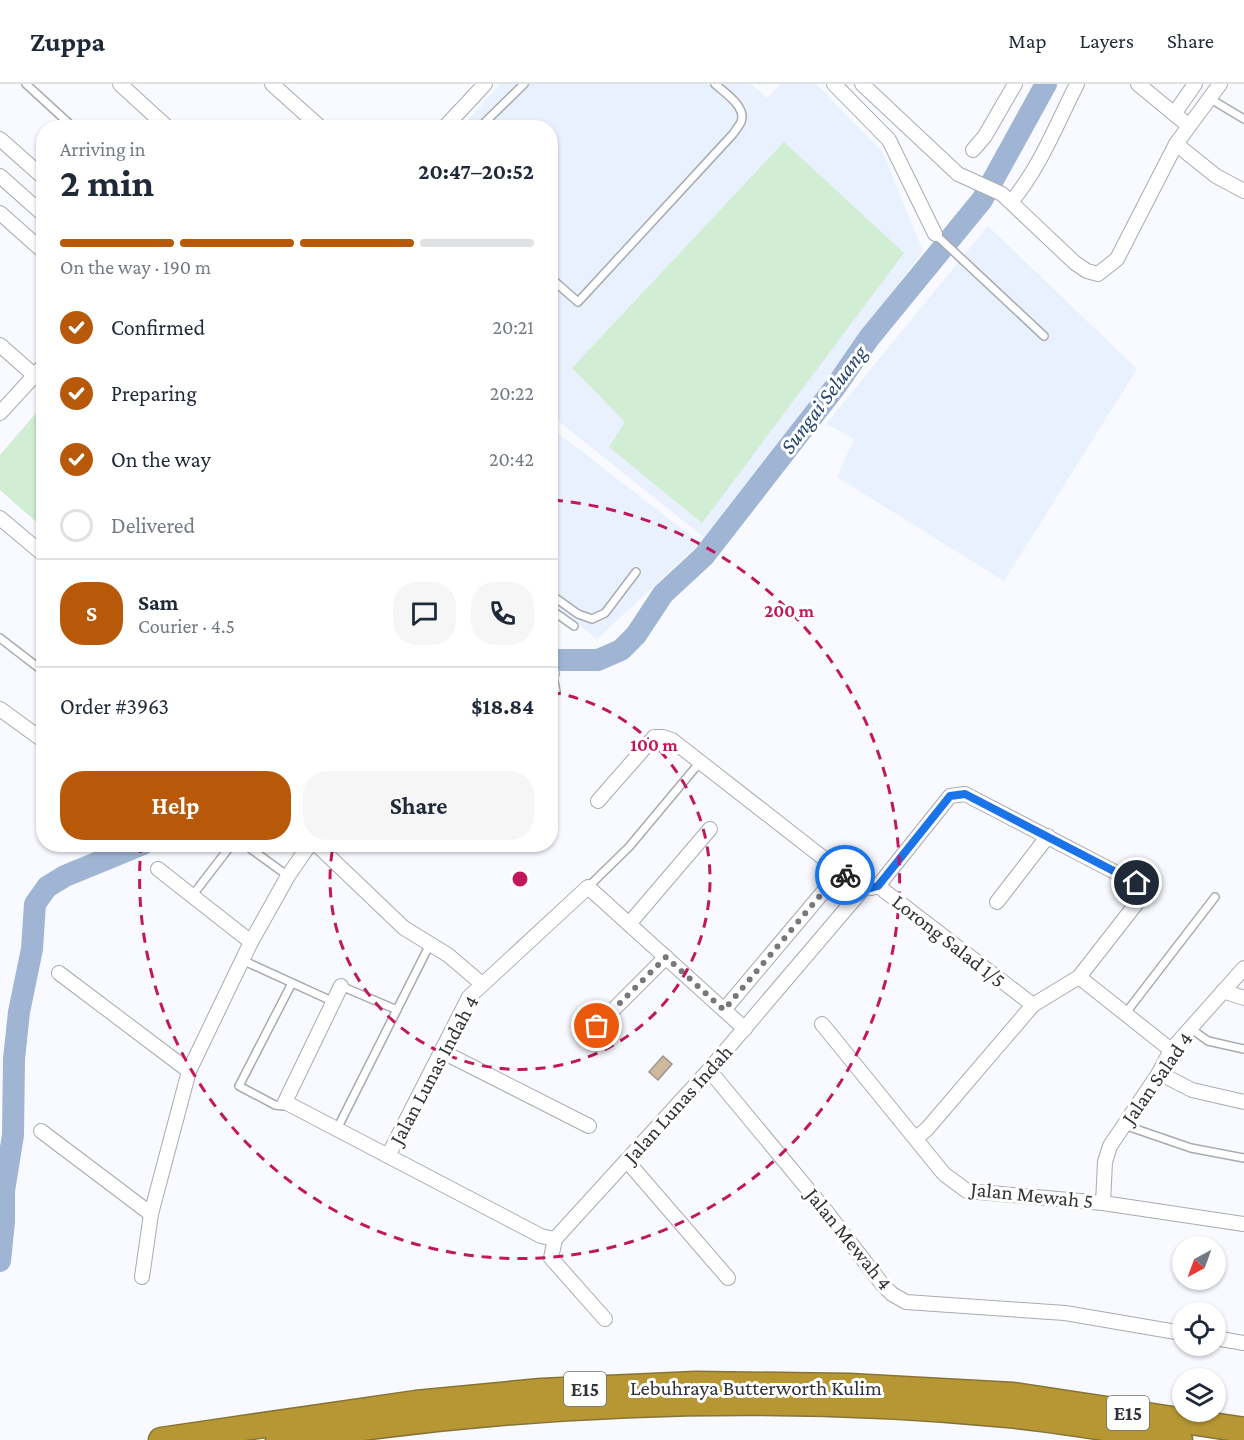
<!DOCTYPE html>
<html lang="en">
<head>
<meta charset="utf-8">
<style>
	body { margin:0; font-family:"Crimson Pro",serif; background:#f6f6f7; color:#1f2937; height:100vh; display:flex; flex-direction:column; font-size:22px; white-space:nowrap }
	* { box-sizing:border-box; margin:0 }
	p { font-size:20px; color:#747a83 }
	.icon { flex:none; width:33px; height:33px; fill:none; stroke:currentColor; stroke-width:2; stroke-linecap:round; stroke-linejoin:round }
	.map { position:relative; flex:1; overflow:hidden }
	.sheet { position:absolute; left:36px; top:36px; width:522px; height:732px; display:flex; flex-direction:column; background:#fff; border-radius:24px; box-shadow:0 2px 4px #0004 }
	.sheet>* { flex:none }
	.needle { width:39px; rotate:221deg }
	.controls { position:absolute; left:1172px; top:1152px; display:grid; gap:12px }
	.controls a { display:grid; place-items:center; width:54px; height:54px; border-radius:50%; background:#fff; box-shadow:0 2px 4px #0004; font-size:30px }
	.pin { position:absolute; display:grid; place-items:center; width:51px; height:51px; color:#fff; margin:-26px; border:3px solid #fff; border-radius:50%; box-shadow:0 2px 6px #0007 }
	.courier { position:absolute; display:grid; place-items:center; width:60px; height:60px; margin:-30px; border:4px solid #1a73e8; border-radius:50%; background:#fff; color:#222; box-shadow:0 2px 8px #0007 }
	.headline em { font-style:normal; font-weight:700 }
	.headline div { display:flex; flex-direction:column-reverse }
	.headline { display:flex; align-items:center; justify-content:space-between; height:102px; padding:0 24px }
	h1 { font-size:39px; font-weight:700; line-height:45px }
	.bar { display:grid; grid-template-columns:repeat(4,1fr); gap:9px 6px; align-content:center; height:72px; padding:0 24px }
	.bar i { height:8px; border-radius:4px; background:#e0e1e3 }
	.bar .current { background:#b75909 }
	.bar p { grid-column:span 4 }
	.line { display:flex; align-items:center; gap:15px; padding:0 24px; border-top:2px solid #e0e1e3 }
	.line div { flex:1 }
	.round { display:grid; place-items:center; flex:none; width:63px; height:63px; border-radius:24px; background:#f6f6f7 }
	ol { padding:0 24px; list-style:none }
	li { display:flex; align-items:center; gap:18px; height:66px }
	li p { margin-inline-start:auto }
	li .icon { padding:6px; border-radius:50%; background:#b75909; color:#fff; stroke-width:4 }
	li:last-child { color:#747a83 }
	li i { width:33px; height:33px; border:3px solid #e0e1e3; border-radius:50% }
	.action { display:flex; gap:12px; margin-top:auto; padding:12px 24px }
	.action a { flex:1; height:69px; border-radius:24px; background:#b75909; color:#fff; font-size:24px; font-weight:700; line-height:69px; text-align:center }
	.action a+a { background:#f6f6f7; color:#1f2937 }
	header { display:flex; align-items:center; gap:36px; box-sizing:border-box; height:84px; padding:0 30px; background:#fff; border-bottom:2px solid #e0e1e3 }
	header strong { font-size:28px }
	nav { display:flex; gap:33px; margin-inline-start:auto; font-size:21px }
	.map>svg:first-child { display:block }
</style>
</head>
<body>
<header>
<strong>Zuppa</strong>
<nav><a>Map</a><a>Layers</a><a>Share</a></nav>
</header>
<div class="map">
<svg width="1244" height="1356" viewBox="0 0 1244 1356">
	<rect width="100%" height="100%" fill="#f8faff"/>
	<g fill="#e9f0fe">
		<polygon points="500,0 751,0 767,14 781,0 816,0 882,67 923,167 706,455 551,331 550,44 461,44"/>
		<polygon points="988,142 1137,285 1004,497 837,393 854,355 826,340"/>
		<polygon points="550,343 700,459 597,555 551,519"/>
	</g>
	<g fill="#d1edd3">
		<polygon points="784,58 904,169 702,439 609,363 625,338 572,284"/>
		<polygon points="43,321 44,444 43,444 0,406 0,371"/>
	</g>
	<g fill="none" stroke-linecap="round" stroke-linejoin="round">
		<g stroke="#9fb5d3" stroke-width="22">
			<polyline points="559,576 598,576 621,566 636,551 663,510 704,472 836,302 869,254 982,116 1046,0"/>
			<polyline points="0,1177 4,1138 4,1107 13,1051 14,975 19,928 32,865 35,820 47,803 65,792 143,760"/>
		</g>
	</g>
	<polygon fill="#ceba9a" stroke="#9a9690" stroke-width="1.5" points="663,972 672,980 658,996 649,988"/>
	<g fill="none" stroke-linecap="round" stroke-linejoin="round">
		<g stroke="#a8abb2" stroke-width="10">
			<g id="lane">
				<polyline points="26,0 74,44"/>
				<polyline points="1209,14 1244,35"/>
				<polyline points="479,44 524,0"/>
				<polyline points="935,150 1044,252"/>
				<path d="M553,196l25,22 155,-168c2,-3 6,-8 8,-12 6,-15 -16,-29 -26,-38"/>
				<polyline points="550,510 578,530 592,535 605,529 636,488"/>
				<polyline points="550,525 574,542"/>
				<polyline points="0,554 44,588"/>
				<polyline points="550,609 556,607 552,589"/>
				<polyline points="244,760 288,792"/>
				<polyline points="588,803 629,763 700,678"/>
				<polyline points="192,812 232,760"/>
				<polyline points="242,876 334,918"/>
				<polyline points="341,902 397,926"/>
				<polyline points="1125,930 1215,813"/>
				<polyline points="1190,944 1208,957 1244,965"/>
				<polyline points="285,1018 283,1022 275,1021 239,1002 292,899"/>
				<polyline points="1124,1041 1191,1064 1244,1074"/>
				<polyline points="337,1045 430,860"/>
			</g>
		</g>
		<g stroke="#a8abb2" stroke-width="16">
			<g id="street">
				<polyline points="120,0 168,44"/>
				<polyline points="272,0 321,44"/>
				<polyline points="834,0 889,56 935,150"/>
				<polyline points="862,0 958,90 1002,110 1075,179 1087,187 1098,190 1117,175 1176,60 1220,0"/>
				<polyline points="1138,0 1189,42"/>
				<polyline points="1174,30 1195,0"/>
				<polyline points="444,44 485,0"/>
				<polyline points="0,55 44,94"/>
				<polyline points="1176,60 1216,92 1244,107"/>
				<polyline points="973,66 985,52 1015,0"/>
				<polyline points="0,92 44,131"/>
				<path d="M1011,118c29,-34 46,-79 66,-118"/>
				<polyline points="0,129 44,168"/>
				<polyline points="0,261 34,291"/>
				<polyline points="0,329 44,281"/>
				<polyline points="0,434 44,471"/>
				<polyline points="550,583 552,589"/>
				<polyline points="0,625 44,657"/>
				<polyline points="598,717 654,653 663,653 672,656 863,805"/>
				<polyline points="316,760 404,844 448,871 482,900"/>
				<polyline points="158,785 251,858"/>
				<polyline points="878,802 950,712 965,710 1136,799 1141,809 1136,820 1079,893 1033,921 927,1045 916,1054"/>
				<polyline points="871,804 878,802 1033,921"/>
				<polyline points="997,818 1048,752"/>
				<polyline points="629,840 710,745"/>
				<polyline points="59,889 189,987"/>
				<polyline points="1079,893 1171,966"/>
				<polyline points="341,902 285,1018 541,1152 555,1155"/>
				<polyline points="1223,907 1244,914"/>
				<polyline points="724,926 840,788"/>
				<polyline points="822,940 944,1090 967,1107 1103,1119 1244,1140"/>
				<polyline points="597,942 666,873"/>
				<polyline points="441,967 589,1042"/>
				<polyline points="709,986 826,1127 882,1200 892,1210 906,1218 1065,1229 1182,1249"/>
				<polyline points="1159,989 1192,1006 1244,1018"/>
				<polyline points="41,1047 151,1130"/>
				<polyline points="388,1072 469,913 588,803 745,945"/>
				<polyline points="627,1077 728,1194"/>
				<polyline points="1103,1119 1105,1078 1110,1062 1159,989 1171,966 1244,884"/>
				<polyline points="142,1193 151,1130 189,987 251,858 288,792 310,760"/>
				<polyline points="605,1235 551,1174 555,1155 709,986 863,805"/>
				<polyline points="1215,1254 1244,1259"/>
			</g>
		</g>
		<g stroke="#877434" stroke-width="27">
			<g id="highway">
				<polyline points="161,1356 416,1319 541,1307 696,1300 849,1302 1013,1311 1244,1346"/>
				<path d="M278,1356c242,-38 487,-48 730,-25 58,6 115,16 172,25"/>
			</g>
		</g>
		<use href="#lane" stroke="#fff" stroke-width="7"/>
		<use href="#street" stroke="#fff" stroke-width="14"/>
		<use href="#highway" stroke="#b69734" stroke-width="24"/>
	</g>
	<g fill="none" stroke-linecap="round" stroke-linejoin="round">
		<polyline stroke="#77787c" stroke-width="6" stroke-dasharray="0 10.8" points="597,942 666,873 724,926 840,788 845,791"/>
		<polyline stroke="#1a73e8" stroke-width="8" points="845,791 863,806 878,802 950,712 965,710 1137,799"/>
	</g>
	<g fill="none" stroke="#c2185b" stroke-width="3" stroke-dasharray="10 8">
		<path d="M551 608A190 190 0 1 1 333 762"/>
		<path d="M553 416A380 380 0 1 1 141 762"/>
	</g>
	<g text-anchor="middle" stroke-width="6" stroke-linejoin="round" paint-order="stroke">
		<g fill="#fff" stroke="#6f7072" stroke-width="1.5">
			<rect x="564" y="1288" width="42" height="34" rx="4.5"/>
			<rect x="1107" y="1312" width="42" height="34" rx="4.5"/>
		</g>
		<g font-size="20" font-weight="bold" fill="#313235">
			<text x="585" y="1312">E15</text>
			<text x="1128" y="1336">E15</text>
		</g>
		<g font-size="21" fill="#313235" stroke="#fff">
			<text transform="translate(949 857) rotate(38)" y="7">Lorong Salad 1/5</text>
			<text transform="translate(434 986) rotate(-62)" y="7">Jalan Lunas Indah 4</text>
			<text transform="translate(1157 994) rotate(-55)" y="7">Jalan Salad 4</text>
			<text transform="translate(678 1020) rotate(-48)" y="7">Jalan Lunas Indah</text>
			<text transform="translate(1032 1111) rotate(6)" y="7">Jalan Mewah 5</text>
			<text transform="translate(849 1155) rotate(51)" y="7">Jalan Mewah 4</text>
			<text x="756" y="1311">Lebuhraya Butterworth Kulim</text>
		</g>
		<g font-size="22" font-style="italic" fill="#27456f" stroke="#fff">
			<text transform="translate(823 315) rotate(-53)" y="8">Sungai Seluang</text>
		</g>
	</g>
	<circle cx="520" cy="795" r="9" fill="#c2185b" stroke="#fff" stroke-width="3"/>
	<g font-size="18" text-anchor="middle" font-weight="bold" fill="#c2185b" stroke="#fff" stroke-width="6" stroke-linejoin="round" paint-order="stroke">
		<text x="789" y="533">200 m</text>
		<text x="654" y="667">100 m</text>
	</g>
</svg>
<div class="controls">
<a><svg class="needle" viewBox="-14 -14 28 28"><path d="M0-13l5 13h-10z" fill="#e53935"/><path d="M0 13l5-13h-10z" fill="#747a83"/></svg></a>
<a><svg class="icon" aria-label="locate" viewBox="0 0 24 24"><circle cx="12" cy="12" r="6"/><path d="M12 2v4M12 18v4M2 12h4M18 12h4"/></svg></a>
<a><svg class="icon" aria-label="layers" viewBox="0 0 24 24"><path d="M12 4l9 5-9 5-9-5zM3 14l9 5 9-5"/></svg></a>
</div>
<div class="pin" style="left:597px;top:942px;background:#ea580c"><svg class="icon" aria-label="bag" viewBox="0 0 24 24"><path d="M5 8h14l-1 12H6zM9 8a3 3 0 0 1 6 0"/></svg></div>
<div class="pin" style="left:1137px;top:799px;background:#1f2937"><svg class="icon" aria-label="home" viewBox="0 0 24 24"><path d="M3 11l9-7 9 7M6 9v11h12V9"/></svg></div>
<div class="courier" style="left:845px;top:791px"><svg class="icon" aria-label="bike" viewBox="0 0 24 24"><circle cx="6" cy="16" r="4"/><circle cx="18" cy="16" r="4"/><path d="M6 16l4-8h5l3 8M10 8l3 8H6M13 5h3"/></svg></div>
<section class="sheet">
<div class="headline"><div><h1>2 min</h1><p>Arriving in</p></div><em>20:47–20:52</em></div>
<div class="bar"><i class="current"></i><i class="current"></i><i class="current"></i><i></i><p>On the way · 190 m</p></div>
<ol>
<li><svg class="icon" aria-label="check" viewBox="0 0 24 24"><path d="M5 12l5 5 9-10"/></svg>Confirmed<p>20:21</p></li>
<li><svg class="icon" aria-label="check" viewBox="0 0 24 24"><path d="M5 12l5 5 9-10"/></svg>Preparing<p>20:22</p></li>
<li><svg class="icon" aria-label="check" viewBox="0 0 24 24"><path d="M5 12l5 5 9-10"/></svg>On the way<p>20:42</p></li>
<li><i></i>Delivered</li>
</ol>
<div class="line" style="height:108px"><b class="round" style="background:#b75909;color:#fff">S</b><div><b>Sam</b><p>Courier · 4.5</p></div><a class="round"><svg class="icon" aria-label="chat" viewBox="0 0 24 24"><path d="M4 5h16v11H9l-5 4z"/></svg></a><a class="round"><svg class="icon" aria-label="phone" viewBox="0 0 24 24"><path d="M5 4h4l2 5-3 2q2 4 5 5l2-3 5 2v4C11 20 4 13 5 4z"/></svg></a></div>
<div class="line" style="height:78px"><div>Order #3963</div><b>$18.84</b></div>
<div class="action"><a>Help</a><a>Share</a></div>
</section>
</div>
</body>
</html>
